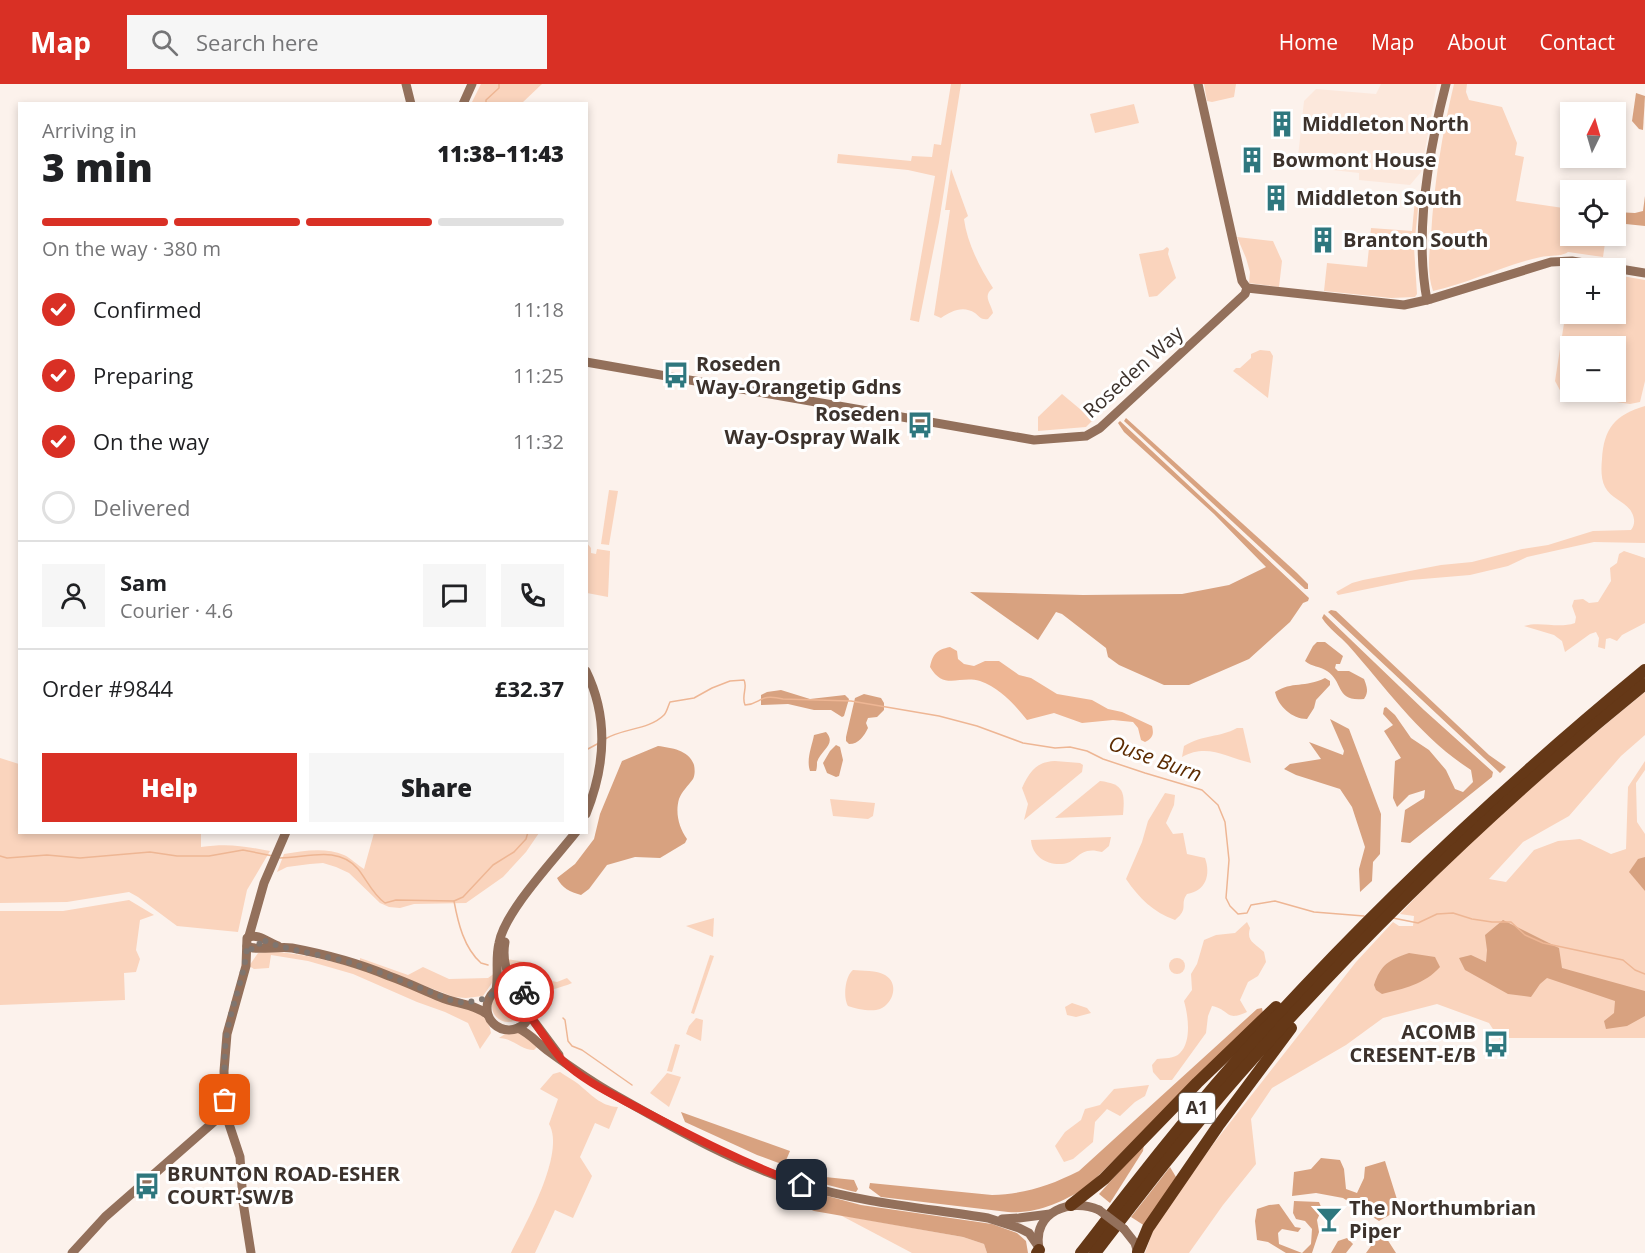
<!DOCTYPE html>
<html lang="en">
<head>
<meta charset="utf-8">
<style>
	body { margin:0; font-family:"Open Sans",sans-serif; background:#f6f6f6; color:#202124; height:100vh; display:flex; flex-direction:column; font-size:22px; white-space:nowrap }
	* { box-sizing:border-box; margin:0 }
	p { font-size:20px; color:#757577 }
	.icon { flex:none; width:33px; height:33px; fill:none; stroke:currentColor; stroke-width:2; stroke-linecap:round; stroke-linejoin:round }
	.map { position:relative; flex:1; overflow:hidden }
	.drawer { position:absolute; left:18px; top:18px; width:570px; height:732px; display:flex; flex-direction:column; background:#fff; border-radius:0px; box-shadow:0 3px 9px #0003 }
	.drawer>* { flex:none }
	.needle { width:39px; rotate:5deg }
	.fabs { position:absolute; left:1560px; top:18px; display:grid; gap:12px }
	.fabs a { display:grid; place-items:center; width:66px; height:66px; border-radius:0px; background:#fff; box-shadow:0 3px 9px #0003; font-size:30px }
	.pin { position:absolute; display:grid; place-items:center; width:51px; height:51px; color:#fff; margin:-26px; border-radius:12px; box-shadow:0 3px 9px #0006 }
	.courier { position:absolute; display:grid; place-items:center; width:60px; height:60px; margin:-30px; border:4px solid #d93025; border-radius:50%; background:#fff; color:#222; box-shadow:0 2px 8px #0007 }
	.headline em { font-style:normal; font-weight:800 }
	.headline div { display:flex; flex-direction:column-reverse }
	.headline { display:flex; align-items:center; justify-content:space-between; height:102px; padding:0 24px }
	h1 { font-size:39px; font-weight:800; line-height:45px }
	.bar { display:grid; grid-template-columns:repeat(4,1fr); gap:9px 6px; align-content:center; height:72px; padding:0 24px }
	.bar i { height:8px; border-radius:4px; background:#e0e0e0 }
	.bar .selected { background:#d93025 }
	.bar p { grid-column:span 4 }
	.line { display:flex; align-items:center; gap:15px; padding:0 24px; border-top:2px solid #e0e0e0 }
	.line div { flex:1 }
	.round { display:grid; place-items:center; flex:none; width:63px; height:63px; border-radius:0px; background:#f6f6f6 }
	ol { padding:0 24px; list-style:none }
	li { display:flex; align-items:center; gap:18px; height:66px }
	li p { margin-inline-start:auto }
	li .icon { padding:6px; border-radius:50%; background:#d93025; color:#fff; stroke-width:4 }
	li:last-child { color:#757577 }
	li i { width:33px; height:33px; border:3px solid #e0e0e0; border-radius:50% }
	.action { display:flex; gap:12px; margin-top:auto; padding:12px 24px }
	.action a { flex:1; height:69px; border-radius:0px; background:#d93025; color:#fff; font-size:24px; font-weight:800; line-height:69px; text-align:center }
	.action a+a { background:#f6f6f6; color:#202124 }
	header { display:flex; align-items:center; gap:36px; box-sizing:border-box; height:84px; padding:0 30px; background:#d93025; color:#fff }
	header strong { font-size:28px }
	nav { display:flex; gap:33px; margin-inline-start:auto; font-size:21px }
	.search { width:420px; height:54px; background:#f6f6f6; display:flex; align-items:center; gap:15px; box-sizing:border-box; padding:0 21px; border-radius:0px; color:#757577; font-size:22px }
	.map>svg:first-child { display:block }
</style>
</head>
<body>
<header>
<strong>Map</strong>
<div class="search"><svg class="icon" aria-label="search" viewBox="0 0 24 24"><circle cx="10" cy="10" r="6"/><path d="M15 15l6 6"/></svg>Search here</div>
<nav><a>Home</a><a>Map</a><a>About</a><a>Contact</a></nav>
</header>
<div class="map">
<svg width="1645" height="1169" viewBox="0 0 1645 1169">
	<rect width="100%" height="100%" fill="#fcf2ec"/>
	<polygon fill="#fce8dc" points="1381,0 1437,0 1421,88 1410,101 1359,96 1359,89 1297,82 1304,17 1316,5 1376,10"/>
	<g fill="#fad4bd" fill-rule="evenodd">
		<polygon points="481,0 542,0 522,19 471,20"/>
		<polygon points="951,0 961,0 939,138 919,238 910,236 935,92 908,86 837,79 838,70 911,77 912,72 932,73 934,60 941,61"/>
		<polygon points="1204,0 1236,0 1234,13 1212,18 1207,17"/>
		<path d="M1454,0h13l-1,8 3,8 33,7 15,36 -2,12 9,2 -8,44 54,8v27h36l-3,21 -35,-5c-7,5 -19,3 -27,5 -37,8 -71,26 -108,34 -6,-17 -4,-37 -2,-55 3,-52 11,-102 23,-152z"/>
		<polygon points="1134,20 1139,39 1095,49 1090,30"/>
		<path d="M951,85l17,47 -4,3c3,24 16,49 29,69 -11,8 -2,15 0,25l-5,6c-7,1 -8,-2 -13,-6 -12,-8 -24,-2 -34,5l-7,-3 16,-105h-5z"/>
		<polygon points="1415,115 1419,115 1414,163 1417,210 1415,213 1391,214 1324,207 1327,179 1367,183 1371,144 1412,147"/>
		<polygon points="1237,153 1273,157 1282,177 1279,203 1249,199 1250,188 1246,174"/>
		<polygon points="1167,163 1169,165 1168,170 1176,194 1157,212 1149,213 1139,170 1163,166"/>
		<path d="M1616,191l29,5v101l-5,21 -10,2 -68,-10 -7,-13 15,-96v29h46zM1570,262h46v46h-46z"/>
		<polygon points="1260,266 1270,267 1273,272 1268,314 1233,287 1236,284 1240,284 1251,274 1251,270"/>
		<polygon points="1062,310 1093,336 1086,343 1038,347 1038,333"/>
		<path d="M1645,322v137l-51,-1 -67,15 -19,9 -38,9 -59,5 -73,15 -2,-3 16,-9 11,-3 78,-15 31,-3 50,-13 26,-4 45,-14 38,-1c4,-5 4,-11 1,-17 -5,-11 -21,-14 -27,-26 -4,-8 -4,-18 -3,-28 2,-31 13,-44 43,-53z"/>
		<polygon points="609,406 618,407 609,461 601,460"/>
		<polygon points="586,458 591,464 591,469 596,470 597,465 610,467 608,513 587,509"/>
		<path d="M1624,467l21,7v65l-23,12 -5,6 -7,-3 -4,1 -1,10 -7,-2 1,-9 -3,-6 -6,2 -25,18 -3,-11 -8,-6 -30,-9c17,-5 34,3 51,-3l1,-6 -4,-11 2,-6 9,-1 6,4 9,-1 13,-21 -1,-13 7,-5 2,-9z"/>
		<path d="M1645,608v43l-24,21 -52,60 -46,26 -34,37 17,3 28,-32 24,-9 22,-2 31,15 15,-5 2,-62 17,-26v9l-9,13 1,39 8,12v204h-140l-5,2 -11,-17 -52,-19 -54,14 -37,27 -74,43 -21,31 5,45 -33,41 -34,48h-44l10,-28 59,-82 142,-181 37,-40 6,4h14l1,-10 -14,-2c75,-81 160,-152 245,-222z"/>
		<path d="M1237,644h6l8,35c-25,-6 -44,-20 -69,-6l2,-11c20,-12 35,-8 53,-18z"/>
		<path d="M0,674l19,6 1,68 181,1v14c27,-4 43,-1 69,4l-23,39 -9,42 -61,-6 -39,-29 -9,-5 -62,10 -67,1z"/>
		<path d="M1055,677l25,2 3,2 -1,7 -58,48 4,-16 -6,-16c8,-17 14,-26 33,-27z"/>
		<path d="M1100,697c24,3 25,11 23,34l-68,3z"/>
		<path d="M1165,709l10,2 -1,10 -8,18 7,11 10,-1 4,21 18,4c6,17 1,33 -18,36 -8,11 3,14 -12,26 -22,-8 -36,-22 -49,-41l16,-37 6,-21z"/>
		<polygon points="830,715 875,719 873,732 868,735 833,732"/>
		<path d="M374,749v-1l165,1 -13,19 -23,25 -37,26 -52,1 -14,4 -11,-1 -9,-4 -31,-30 -13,-6 -13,-4 -13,1 -23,3 -10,5 7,-18c19,-3 41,-7 60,1 7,3 13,10 20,14z"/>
		<path d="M1111,753l-2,9 -7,6c-24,-7 -24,11 -40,12 -16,1 -30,-8 -31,-24z"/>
		<polygon points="129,816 154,831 140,836 136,866 140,875 136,888 124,889 125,916 0,921 0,827 63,827"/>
		<polygon points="714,834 713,853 686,842"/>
		<path d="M1247,838l3,6c-4,14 5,15 14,24l2,10 -8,14 -10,6 -8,18 7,12c-22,10 -16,-2 -35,-6l-4,10 -2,17 -34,47h-12l-7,-8 -1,-7 5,-6c6,-1 18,0 23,-6 12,-12 8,-38 4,-52l8,-11 -1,-16 6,-10 7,-24 12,-5 19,-2z"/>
		<path d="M270,867c71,6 139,35 206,60 10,6 13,11 15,22l-11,16 -12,-26 -23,-11 -28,-10 -64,-28 -45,-13 -37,-6 -2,13 -15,1 -5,-3 9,-13z"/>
		<polygon points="710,871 714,872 694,930 691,929"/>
		<polygon points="360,874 408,891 423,883 449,895 488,894 495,889 492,899 483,912 466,914 454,913 360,877"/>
		<circle cx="1177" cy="882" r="8"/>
		<path d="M507,875l19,3 11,5 15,14 5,1 10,-4 5,5c-31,13 -53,11 -65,-24z"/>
		<path d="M853,886c9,1 24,0 32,5 14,8 9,28 -5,34 -8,3 -24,0 -32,-3 -5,-9 -3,-30 5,-36z"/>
		<circle cx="508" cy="922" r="16"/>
		<polygon points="1072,919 1087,924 1091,929 1076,933 1067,931 1065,923"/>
		<polygon points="696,934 703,936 701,957 686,950 689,942"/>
		<path d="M514,948l8,1 17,12 -5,5c-13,0 -21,-12 -35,-12l6,-4z"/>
		<polygon points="675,960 680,961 672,988 667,987"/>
		<path d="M560,988c5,4 12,7 17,11 14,11 23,23 41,24l-9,22 -14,-6 -15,34 12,19 -19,42 -18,-8 -20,43h-24c14,-28 55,-100 38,-129l9,-25 -18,-10 13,-15z"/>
		<polygon points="667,989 681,993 669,1023 650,1009"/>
		<polygon points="1149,1001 1145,1012 1135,1018 1120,1032 1107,1025 1095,1038 1093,1058 1073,1075 1064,1078 1055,1062 1065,1048 1081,1036 1085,1025 1100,1021 1114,1005"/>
		<polygon points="840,1131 963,1153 984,1160 987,1169 912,1169"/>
	</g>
	<g fill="#d8a280">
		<polygon points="1636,9 1645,12 1643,46 1639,45 1632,37"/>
		<polygon points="1645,112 1645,142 1616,139 1616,128 1635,129 1643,127"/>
		<polygon points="1126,334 1297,489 1308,500 1308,505 1305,505 1124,337"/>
		<polygon points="1120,337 1309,514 1308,517 1303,519 1290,538 1249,575 1189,601 1164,601 1119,581 1108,573 1106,564 1062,530 1056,528 1038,556 970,508 1083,511 1182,510 1229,501 1266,483 1214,430 1124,348 1118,339"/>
		<polygon points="1331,526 1336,527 1489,671 1506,683 1500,689 1328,528"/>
		<path d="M1324,530l100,96 69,62 -1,5 -82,66 -9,-1 4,-32 19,-12 1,-8 -16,5 -12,12 -4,-9 2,-37 6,-3 -17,-27 9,-6 -10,-11 1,-6 2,-1 9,8 16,23 18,12 17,20 9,19 8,3 10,-10 -2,-12c-50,-32 -84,-81 -123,-125 -8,-9 -19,-16 -26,-27z"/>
		<path d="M1317,558h8l18,14 -3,8h-4l-1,4 3,3h11l15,8c3,8 5,13 0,20 -29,3 -20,-17 -37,-28 -7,-5 -15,-4 -22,-10l8,-15z"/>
		<path d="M1325,594l5,3v4l-14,15 -2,8 -7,11c-15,0 -29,-13 -32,-27 17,-11 30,-4 50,-14z"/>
		<polygon points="781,606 810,615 845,611 849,615 844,632 842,633 831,626 814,626 788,620 761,621 761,611 767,608"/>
		<path d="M864,610l17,4 3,5v7l-7,7 -9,1 -2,5 2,5c-4,8 -9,16 -19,16l-3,-3v-4l9,-39z"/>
		<polygon points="1330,635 1349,645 1381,730 1380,770 1373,778 1372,797 1360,808 1359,785 1365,763 1352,723 1340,705 1296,691 1284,685 1290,680 1321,675 1309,658 1343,671 1344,667"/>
		<path d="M826,648c11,12 -5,18 -9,30 0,3 0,6 -1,9h-6c-4,-12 2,-25 4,-36z"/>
		<polygon points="836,661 840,663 843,676 839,692 836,693 827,689 823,679 830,667"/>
		<path d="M658,662c14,2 31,4 36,19 1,5 1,10 -1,14 -5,7 -11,12 -14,20 -4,14 0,29 8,40l-2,4 -25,15 -25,-1 -28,8 -18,24 -8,6c-11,-3 -19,-7 -24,-17l18,-14 19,-25 6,-25 22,-53z"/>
		<polygon points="1645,773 1645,807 1629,788 1638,775"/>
		<polygon points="1503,836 1559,864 1562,884 1645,907 1645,932 1627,942 1606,945 1604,937 1614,929 1615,917 1547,894 1540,900 1531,913 1508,910 1465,886 1459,874 1471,871 1486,878 1487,866 1485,851"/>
		<path d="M1409,869l26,4 5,10c-15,17 -37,22 -58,27l-6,-4 -2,-5c7,-21 15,-25 35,-32z"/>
		<path d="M1262,924l1,5 -177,175c-25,14 -48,26 -78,24l-127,-15 -12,-9 1,-5 122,12c33,-1 57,-9 87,-24l178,-162z"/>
		<polygon points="681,1028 790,1067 784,1081 757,1071 685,1038"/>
		<polygon points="1144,1060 1143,1067 1110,1119 1099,1110"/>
		<polygon points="1321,1074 1340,1076 1344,1085 1346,1105 1357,1109 1364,1094 1365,1083 1385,1077 1400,1125 1379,1137 1343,1114 1316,1109 1292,1112 1294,1088 1311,1085"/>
		<polygon points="791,1082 825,1093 854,1096 858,1105 856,1108 851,1107 801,1094 789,1087"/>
		<polygon points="1170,1083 1176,1093 1145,1142 1131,1133"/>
		<polygon points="782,1100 861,1121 992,1140 1017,1149 1026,1157 1028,1169 987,1169 984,1160 963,1153 814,1127 776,1110"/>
		<polygon points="1294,1117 1319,1118 1322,1125 1317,1136 1319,1148 1312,1169 1286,1169 1268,1158 1257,1156 1255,1137 1257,1125 1269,1121 1279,1120 1295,1143 1301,1144 1298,1148 1282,1145 1278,1149 1279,1160 1302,1169 1311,1160 1312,1145 1305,1137 1296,1135 1293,1129"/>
		<polygon points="1367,1139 1387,1155 1396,1169 1366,1169 1371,1162 1364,1154 1362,1145"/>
		<polygon points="1347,1154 1353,1160 1346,1169 1331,1169 1338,1157"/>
	</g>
	<path fill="#eeb694" d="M950,563l7,4 1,8 6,5 10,2 11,-5h14l20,14 12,3 26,16 35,6 16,9 14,3 30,14c2,8 1,12 -7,16l-4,-2 -3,-12 -5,-6 -20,-2 -31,3 -28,-10 -27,7c-13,-16 -27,-32 -47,-39 -21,-6 -36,10 -50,-14 3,-13 6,-17 20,-20z"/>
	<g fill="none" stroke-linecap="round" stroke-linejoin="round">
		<g stroke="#eeb694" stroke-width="1.5">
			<polyline points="486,20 486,16 499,4 499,0"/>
			<path d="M605,655c18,-11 44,-9 59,-24 3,-3 4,-9 6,-13l24,-4 18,-10 18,-7 14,-1c4,7 -3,16 1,25 17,-1 13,-12 38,-6l68,2 88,15 38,10 46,17 32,5 15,-1 17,4 16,8 42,14 57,17 16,15 7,17 4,38 -3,38 4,8 8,8 9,-1 4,-8 24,-4 39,11 50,4"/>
			<polyline points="586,666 599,659"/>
			<polyline points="0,772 7,774 47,771 80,774 150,768 177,772 209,772 243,766 273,772"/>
			<path d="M280,774c26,0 58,-13 78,11 9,11 15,26 27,34l11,-3 58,1 9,-4 30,-32 21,-13 12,-13 2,-7"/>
			<path d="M454,817c4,22 10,47 27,62l7,2"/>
			<polyline points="1393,834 1418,839 1437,830 1453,829 1472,835 1492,838 1511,838 1525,851 1543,859 1623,876 1635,886 1645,890"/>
			<polyline points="512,882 527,894 544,903"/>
			<polyline points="563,934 565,936 568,957 572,962 582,966 632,1001"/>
		</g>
		<g stroke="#93705b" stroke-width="9">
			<polyline points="406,0 411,20"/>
			<polyline points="1198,0 1242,197 1247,204"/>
			<polyline points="463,20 472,0"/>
			<polyline points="1247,204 1404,221 1431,215 1551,178 1572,177 1645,189"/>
			<path d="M1427,216c-13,-68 2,-150 19,-216"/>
			<polyline points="586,278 1034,356 1086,352 1100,344 1245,210 1247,204"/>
			<path d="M586,587c23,47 19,96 0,143"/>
			<polyline points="249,852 264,799 286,748"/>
			<path d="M505,858c-3,17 1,30 10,45"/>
			<path d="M247,862c7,5 33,0 45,2 32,6 66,15 97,28 17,6 34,14 51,21 16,7 32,6 47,17"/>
			<circle cx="509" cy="924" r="22"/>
			<path d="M496,906c3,-16 -1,-31 3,-47 6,-32 55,-83 77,-111"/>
			<polyline points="530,932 559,971"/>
			<path d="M518,944c14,7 18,14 29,22 22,16 44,32 68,45 60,34 123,70 189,90 59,18 122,23 184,33l31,10 10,5 9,13"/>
			<polyline points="1002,1135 1019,1134 1050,1130"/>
			<polyline points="1124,1145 1135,1159 1138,1169"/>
			<path d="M1039,1164c-7,-36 32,-51 60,-38"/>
			<polyline points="72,1169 105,1133 225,1028"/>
			<path d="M251,1169l-8,-51 -3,-45 -15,-45 -1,-41 3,-37 19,-68 1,-28c9,-6 21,4 31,8"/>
		</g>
		<g stroke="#653817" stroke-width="12">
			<polyline points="1071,1121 1104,1095 1197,999 1276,923"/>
			<polyline points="1138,1168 1148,1144 1218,1042 1291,944"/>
			<polyline points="1037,1169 1039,1166"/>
			<path d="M1081,1169c49,-63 98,-127 151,-187 127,-144 265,-274 413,-396"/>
			<path d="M1095,1169c47,-61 94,-122 145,-180 124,-140 259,-271 405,-389"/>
		</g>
		<polyline stroke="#93705b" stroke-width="9" points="1099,1126 1124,1145"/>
	</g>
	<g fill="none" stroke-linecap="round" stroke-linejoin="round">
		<path stroke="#7f756f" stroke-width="6" stroke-dasharray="0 10.8" d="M225,1016c0,-22 -2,-45 2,-67 5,-30 18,-57 20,-87l4,3h5l4,-6v-4l18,7 67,15 42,14 66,26 12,2 23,-5 8,-8 8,-4h9l11,6"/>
		<path stroke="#d93025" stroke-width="8" d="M524,908l7,13 -1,11c10,13 21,32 32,44 21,21 52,35 78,49 53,28 106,55 162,76"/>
	</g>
	<defs>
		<g id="building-bare" transform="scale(2.07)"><path d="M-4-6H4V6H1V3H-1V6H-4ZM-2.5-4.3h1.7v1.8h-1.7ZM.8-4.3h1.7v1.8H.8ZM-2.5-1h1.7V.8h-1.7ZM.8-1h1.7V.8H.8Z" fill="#2e777e" stroke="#fff" stroke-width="2.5" paint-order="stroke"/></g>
		<g id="bus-bare" transform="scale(2.07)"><path d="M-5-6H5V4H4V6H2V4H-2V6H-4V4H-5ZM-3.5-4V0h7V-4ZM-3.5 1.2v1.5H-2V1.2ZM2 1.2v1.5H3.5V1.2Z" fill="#2e777e" stroke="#fff" stroke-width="2.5" paint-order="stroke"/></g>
		<g id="bar-bare" transform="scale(2.07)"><path d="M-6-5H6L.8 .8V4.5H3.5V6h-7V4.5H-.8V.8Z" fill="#2e777e" stroke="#fff" stroke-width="2.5" paint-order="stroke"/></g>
	</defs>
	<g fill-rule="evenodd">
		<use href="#building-bare" x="1282" y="40"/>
		<use href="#building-bare" x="1252" y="76"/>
		<use href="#building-bare" x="1276" y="114"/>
		<use href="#building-bare" x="1323" y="156"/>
		<use href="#bus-bare" x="676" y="291"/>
		<use href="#bus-bare" x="920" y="341"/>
		<use href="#bus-bare" x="1496" y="960"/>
		<use href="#bus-bare" x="147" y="1102"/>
		<use href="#bar-bare" x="1329" y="1135"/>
	</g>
	<g text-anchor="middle" stroke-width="6" stroke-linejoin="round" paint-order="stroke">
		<rect fill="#fff" stroke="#76706b" stroke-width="1.5" x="1179" y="1009" width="36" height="30" rx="4.5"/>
		<g font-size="18" font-weight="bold" fill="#3c322c">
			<text x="1197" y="1030">A1</text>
		</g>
		<g font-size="20" font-weight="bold" fill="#3c322c" stroke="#fff" text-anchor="start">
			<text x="1302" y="47">Middleton North</text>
			<text x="1272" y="83">Bowmont House</text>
			<text x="1296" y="121">Middleton South</text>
			<text x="1343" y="163">Branton South</text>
			<text x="696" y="287">Roseden<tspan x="696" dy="23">Way-Orangetip Gdns</tspan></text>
			<text x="900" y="337" text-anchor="end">Roseden<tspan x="900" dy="23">Way-Ospray Walk</tspan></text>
			<text x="1476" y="955" text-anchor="end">ACOMB<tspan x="1476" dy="23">CRESENT-E/B</tspan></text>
			<text x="167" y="1097">BRUNTON ROAD-ESHER<tspan x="167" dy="23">COURT-SW/B</tspan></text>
			<text x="1349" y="1131">The Northumbrian<tspan x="1349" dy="23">Piper</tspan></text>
		</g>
		<g font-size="20" fill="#3c322c" stroke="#fff">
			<text transform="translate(1133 288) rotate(-42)" y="7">Roseden Way</text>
		</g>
		<g font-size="21" font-style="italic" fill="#5c2b01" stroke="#fff">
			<text transform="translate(1155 675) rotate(20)" y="7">Ouse Burn</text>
		</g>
	</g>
</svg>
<div class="fabs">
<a><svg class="needle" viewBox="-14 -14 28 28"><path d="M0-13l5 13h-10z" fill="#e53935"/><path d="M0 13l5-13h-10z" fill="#757577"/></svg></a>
<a><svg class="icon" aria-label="locate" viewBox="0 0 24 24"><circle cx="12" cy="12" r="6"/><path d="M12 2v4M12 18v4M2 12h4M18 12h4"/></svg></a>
<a>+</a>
<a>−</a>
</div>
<div class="pin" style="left:225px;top:1016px;background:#ea580c"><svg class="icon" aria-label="bag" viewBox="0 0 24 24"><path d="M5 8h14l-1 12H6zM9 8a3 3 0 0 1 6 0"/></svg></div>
<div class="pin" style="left:802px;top:1101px;background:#1f2937"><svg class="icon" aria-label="home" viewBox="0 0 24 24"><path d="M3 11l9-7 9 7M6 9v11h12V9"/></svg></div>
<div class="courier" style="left:524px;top:908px"><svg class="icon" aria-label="bike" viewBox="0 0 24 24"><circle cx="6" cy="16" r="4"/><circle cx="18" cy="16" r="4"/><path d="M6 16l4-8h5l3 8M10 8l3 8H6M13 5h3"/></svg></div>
<section class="drawer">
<div class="headline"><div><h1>3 min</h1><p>Arriving in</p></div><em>11:38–11:43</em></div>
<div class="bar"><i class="selected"></i><i class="selected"></i><i class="selected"></i><i></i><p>On the way · 380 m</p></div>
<ol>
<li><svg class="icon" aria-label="check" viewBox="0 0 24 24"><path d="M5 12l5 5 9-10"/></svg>Confirmed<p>11:18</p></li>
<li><svg class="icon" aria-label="check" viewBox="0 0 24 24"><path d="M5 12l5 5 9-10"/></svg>Preparing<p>11:25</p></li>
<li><svg class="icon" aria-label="check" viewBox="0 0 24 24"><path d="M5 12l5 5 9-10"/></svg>On the way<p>11:32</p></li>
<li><i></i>Delivered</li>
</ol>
<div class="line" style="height:108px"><a class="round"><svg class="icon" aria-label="person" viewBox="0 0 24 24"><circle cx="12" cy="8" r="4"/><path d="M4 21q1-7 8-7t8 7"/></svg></a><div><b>Sam</b><p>Courier · 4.6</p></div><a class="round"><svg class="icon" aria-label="chat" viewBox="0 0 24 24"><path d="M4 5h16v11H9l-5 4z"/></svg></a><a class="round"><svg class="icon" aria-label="phone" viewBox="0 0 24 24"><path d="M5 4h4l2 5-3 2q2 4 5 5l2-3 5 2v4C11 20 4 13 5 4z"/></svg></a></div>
<div class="line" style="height:78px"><div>Order #9844</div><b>£32.37</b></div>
<div class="action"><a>Help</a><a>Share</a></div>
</section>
</div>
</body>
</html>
